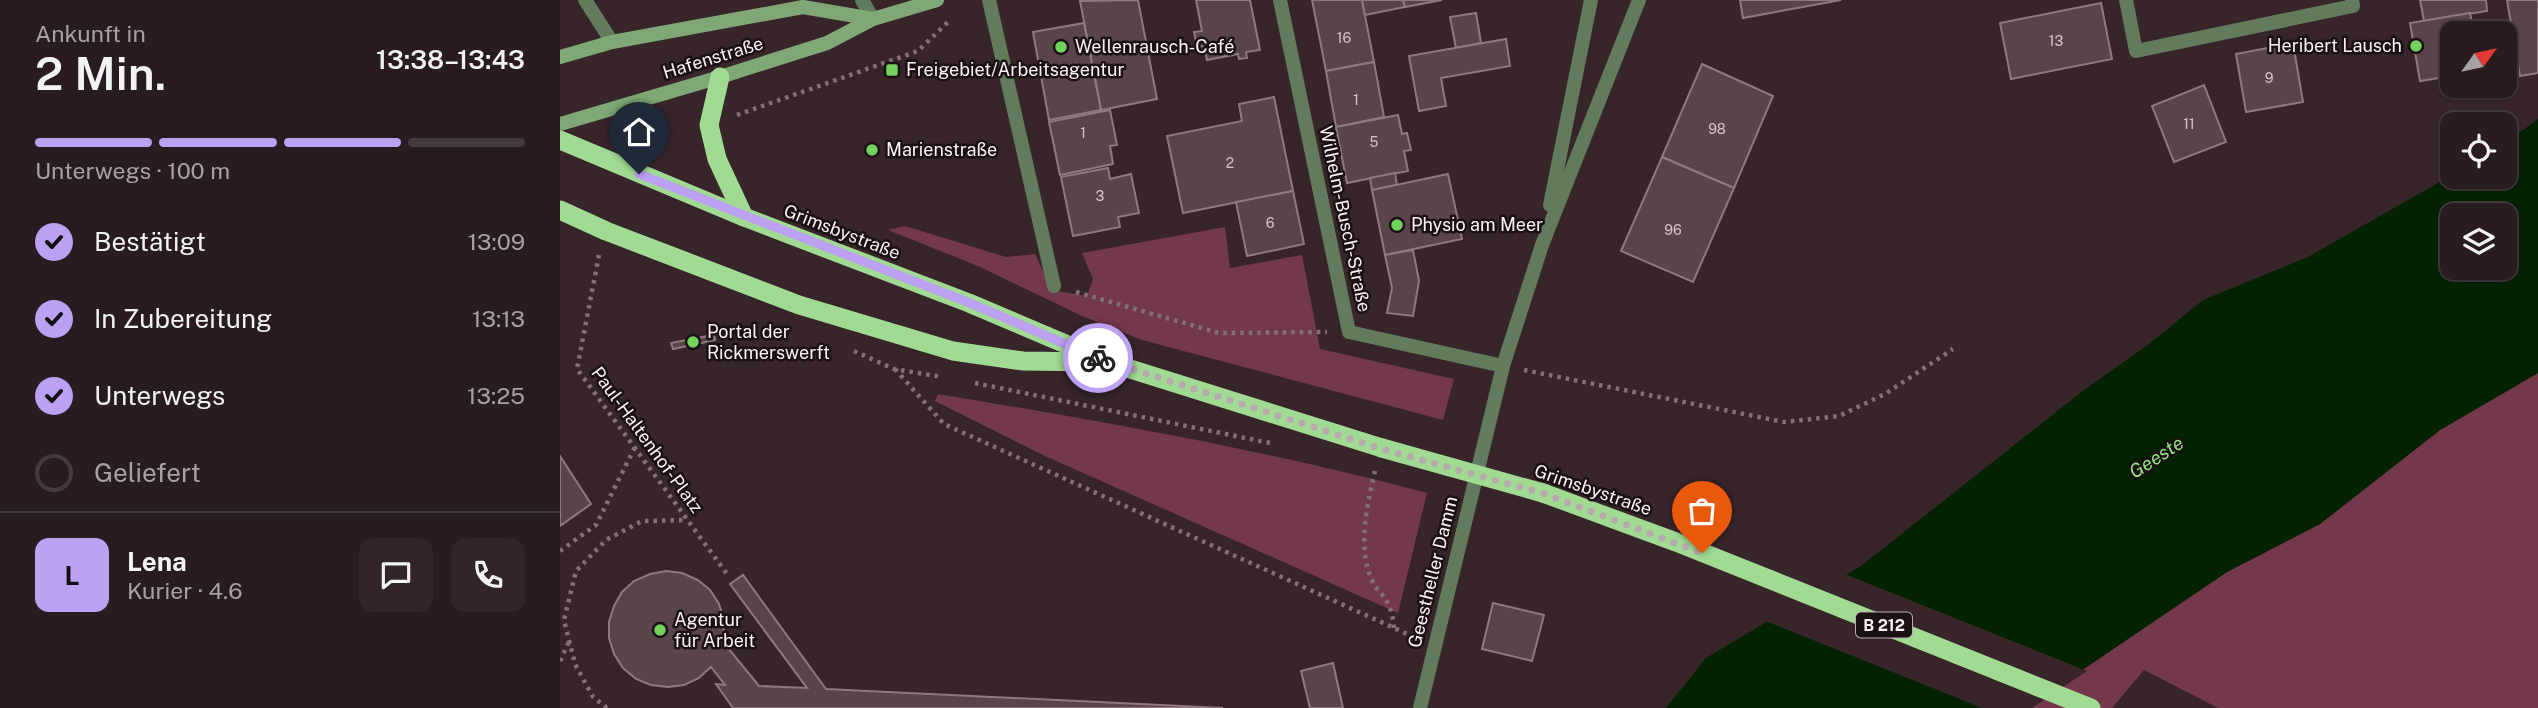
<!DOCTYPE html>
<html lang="de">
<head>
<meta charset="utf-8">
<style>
	body { margin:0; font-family:"Public Sans",sans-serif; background:#312529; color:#f1f3f6; height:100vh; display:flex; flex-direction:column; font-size:26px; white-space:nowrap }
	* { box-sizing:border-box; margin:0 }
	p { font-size:23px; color:#a5a1a5 }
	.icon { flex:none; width:38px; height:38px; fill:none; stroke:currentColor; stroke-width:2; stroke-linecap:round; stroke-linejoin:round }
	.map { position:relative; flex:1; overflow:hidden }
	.panel { display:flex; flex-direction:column; background:#291c20; width:560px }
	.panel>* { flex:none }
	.needle { width:46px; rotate:57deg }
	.controls { position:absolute; left:1880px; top:21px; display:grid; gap:14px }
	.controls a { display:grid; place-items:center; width:77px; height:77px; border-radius:14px; background:#291c20; box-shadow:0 2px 5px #0004,0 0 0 2px #453a3e; font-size:35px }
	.pin { position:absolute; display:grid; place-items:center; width:60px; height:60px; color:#fff; margin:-72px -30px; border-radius:50% 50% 50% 0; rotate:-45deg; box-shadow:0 0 7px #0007 }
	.pin .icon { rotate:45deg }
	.courier { position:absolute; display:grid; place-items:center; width:70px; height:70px; margin:-35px; border:5px solid #bca0f2; border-radius:50%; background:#fff; color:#222; box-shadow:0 2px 9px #0007 }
	.summary em { font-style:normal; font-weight:600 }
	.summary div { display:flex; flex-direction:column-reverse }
	.summary { display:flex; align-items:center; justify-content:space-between; height:119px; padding:0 35px }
	h1 { font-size:46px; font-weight:600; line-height:52px }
	.bar { display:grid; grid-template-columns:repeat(4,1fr); gap:10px 7px; align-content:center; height:84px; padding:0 35px }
	.bar i { height:9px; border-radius:5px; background:#453a3e }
	.bar .on { background:#bca0f2 }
	.bar p { grid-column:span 4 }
	.line { display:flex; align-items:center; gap:18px; padding:0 35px; border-top:2px solid #453a3e }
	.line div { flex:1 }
	.round { display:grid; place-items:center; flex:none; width:74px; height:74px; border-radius:14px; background:#312529 }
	ol { padding:0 35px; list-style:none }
	li { display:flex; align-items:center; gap:21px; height:77px }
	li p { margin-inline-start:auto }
	li .icon { padding:7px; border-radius:50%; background:#bca0f2; color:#111; stroke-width:4 }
	li:last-child { color:#a5a1a5 }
	li i { width:38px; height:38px; border:4px solid #453a3e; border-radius:50% }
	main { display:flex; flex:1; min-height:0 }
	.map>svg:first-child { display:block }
</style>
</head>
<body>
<main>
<section class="panel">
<div class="summary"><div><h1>2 Min.</h1><p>Ankunft in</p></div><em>13:38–13:43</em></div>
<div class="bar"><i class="on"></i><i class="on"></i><i class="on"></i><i></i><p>Unterwegs · 100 m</p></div>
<ol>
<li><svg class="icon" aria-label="check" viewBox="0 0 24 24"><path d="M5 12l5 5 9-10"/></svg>Bestätigt<p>13:09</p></li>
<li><svg class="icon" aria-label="check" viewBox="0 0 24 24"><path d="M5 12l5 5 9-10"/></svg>In Zubereitung<p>13:13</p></li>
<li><svg class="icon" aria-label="check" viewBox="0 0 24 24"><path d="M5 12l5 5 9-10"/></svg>Unterwegs<p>13:25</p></li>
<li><i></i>Geliefert</li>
</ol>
<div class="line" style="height:126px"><b class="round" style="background:#bca0f2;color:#111">L</b><div><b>Lena</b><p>Kurier · 4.6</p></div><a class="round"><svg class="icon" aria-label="chat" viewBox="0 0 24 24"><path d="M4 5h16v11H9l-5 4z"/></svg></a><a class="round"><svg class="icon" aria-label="phone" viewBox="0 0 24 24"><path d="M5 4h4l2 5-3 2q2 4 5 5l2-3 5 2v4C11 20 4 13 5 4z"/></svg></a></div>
</section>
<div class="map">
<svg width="1978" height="708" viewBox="0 0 1978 708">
	<rect width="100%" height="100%" fill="#37252a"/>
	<g fill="#74384c">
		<polygon points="345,226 446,257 475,254 492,290 527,296 533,279 522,253 665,227 670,268 742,255 760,349 894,379 883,420 582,340 522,316 418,266 328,230"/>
		<polygon points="1978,373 1978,708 1658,708 1584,670 1552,708 1466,708 1667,572 1760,524 1880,430"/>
		<path d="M378,394c164,27 328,56 489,99l-29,120 -353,-157 -110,-55z"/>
	</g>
	<path fill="#032200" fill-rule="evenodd" d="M1978,119v254l-98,57 -120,94 -93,48 -201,136h-360l40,-50 155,-92 223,-176 65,-46 54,-44 105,-43 144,-82v2h52v-33zM1892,215h52v53h-52z"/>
	<polygon fill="#37252a" points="1282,573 1527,671 1472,708 1422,708 1203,620"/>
	<g fill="#59444a" stroke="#8f797f" stroke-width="2">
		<polygon points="578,0 597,99 541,110 520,1"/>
		<polygon points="636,0 690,0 700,50 686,52 687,58 679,59 678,54 647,60 644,46 637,47 634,32 642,31"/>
		<polygon points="752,0 802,0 814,62 766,71"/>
		<polygon points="802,0 843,0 845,7 805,15"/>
		<polygon points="843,0 882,0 845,7"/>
		<polygon points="1180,0 1281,0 1183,18"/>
		<polygon points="1860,0 1926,0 1927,11 1864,21"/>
		<polygon points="1947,0 1978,0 1978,73 1960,76"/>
		<polygon points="1541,3 1552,59 1451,79 1440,23"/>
		<polygon points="916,13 921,43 896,48 890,17"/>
		<polygon points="1910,13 1914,33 1892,33 1892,76 1860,81 1850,23"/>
		<polygon points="524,23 541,110 489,120 473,32"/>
		<polygon points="946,39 950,66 881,78 886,106 859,111 849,56"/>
		<polygon points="1733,43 1743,102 1686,112 1676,54"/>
		<polygon points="814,62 824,117 776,127 766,71"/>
		<polygon points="1142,64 1213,96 1174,188 1102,157"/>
		<polygon points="1644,85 1666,142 1614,162 1592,106"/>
		<polygon points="714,97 733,191 623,213 607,136 682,121 679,104"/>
		<polygon points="550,110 557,145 550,146 553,164 500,175 489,122"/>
		<polygon points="838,115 842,134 847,133 851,150 844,151 848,171 787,183 776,127"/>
		<polygon points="1102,157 1174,188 1133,282 1061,251"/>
		<polygon points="548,168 550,179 571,174 579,213 558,217 560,227 513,236 501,177"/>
		<polygon points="835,173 837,185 812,190 810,178"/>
		<polygon points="888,174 902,239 825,255 812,190"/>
		<polygon points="733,191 744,244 687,256 676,202"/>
		<polygon points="853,250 859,281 853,316 827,313 832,288 825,255"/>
		<polygon points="154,335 155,340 113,349 111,343"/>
		<polygon points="0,456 31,504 0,526"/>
		<polygon points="106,571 122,573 138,580 150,590 159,604 164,620 163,642 199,686 247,688 170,584 183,575 266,689 663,708 173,708 156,684 165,685 151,667 139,678 124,685 108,687 91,685 76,679 63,668 54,654 49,638 49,622 54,606 62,592 74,581 90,574"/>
		<polygon points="933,603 984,615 972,661 922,649"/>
		<polygon points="773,663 783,708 750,708 741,671"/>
	</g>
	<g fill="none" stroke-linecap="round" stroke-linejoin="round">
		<g stroke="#817175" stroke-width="4.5" stroke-dasharray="3.5 5" stroke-linecap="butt">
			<polyline points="177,115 358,51 388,22"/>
			<polyline points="39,255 17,369 167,574"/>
			<polyline points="516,292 659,333 767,332"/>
			<polyline points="294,351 334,369 382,377"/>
			<polyline points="335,369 384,424 854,637"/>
			<polyline points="964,370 1224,422 1279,416 1325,394 1393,349"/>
			<polyline points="415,383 715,444"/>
			<path d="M815,471c-8,33 -19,81 -1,113 2,5 7,9 10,13 7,10 9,20 10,31"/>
			<polyline points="0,551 36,525 75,447"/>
			<polyline points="0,661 9,642"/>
			<polyline points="47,708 33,697 15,664 4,620 16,571 46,540 82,521 127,520"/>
		</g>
		<g stroke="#617b5c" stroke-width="14">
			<polyline points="25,0 52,42"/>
			<polyline points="302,0 313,19"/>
			<polyline points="429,0 494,286"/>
			<polyline points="720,0 789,332 943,366"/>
			<polyline points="1566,0 1576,51 1793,6 1792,0"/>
			<polyline points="990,205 1031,0"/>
			<polyline points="860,708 943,366 982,245 1079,0"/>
		</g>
		<g stroke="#7fa876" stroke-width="14">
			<polyline points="0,57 52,42 243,7 313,19"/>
			<polyline points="0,124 160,77 267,43 313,19 377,0"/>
		</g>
		<g stroke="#a0da93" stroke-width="19">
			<polyline points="160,77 149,125 157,159 184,217"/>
			<polyline points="0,140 184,217 409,303 548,362 822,448"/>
			<polyline points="0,210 46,231 239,305 393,351 463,361 537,362"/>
			<polyline points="983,493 1116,542 1531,708"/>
		</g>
		<polyline stroke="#a0da93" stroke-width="19" points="822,448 983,493"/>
	</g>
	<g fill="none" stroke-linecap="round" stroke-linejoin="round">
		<polyline stroke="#b8a9ad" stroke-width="7" stroke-dasharray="0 12.6" points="538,358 822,449 982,493 1142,553"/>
		<polyline stroke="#bca0f2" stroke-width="9" points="79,174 410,303 538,358"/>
	</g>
	<g fill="#73d25d" stroke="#191113" stroke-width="2.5">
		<circle cx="1856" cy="46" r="7"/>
		<circle cx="501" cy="47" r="7"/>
		<rect x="325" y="63" width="14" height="14" rx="3.5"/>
		<circle cx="312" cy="150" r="7"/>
		<circle cx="837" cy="225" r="7"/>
		<circle cx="133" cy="342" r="7"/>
		<circle cx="100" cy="630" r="7"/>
	</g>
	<g text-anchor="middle" stroke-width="5" stroke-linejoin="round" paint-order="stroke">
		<g font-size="14" fill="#d4c5ca">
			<text x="784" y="43">16</text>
			<text x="1496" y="46">13</text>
			<text x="1709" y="83">9</text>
			<text x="796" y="105">1</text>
			<text x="1629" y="129">11</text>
			<text x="1157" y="134">98</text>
			<text x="523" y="138">1</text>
			<text x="814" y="147">5</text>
			<text x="670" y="168">2</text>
			<text x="540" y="201">3</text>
			<text x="710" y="228">6</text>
			<text x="1113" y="235">96</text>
		</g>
		<rect fill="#191113" stroke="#b9adb0" stroke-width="2" x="1296" y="612.5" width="56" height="25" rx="5"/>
		<g font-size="16" font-weight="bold" fill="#fdf0f4">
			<text x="1324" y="631">B 212</text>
		</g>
		<g font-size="18" fill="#fdf0f4" stroke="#191113" text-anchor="start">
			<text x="1842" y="52" text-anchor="end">Heribert Lausch</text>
			<text x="515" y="53">Wellenrausch-Café</text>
			<text x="346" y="76">Freigebiet/Arbeitsagentur</text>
			<text x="326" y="156">Marienstraße</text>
			<text x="851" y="231">Physio am Meer</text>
			<text x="147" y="338">Portal der<tspan x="147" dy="21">Rickmerswerft</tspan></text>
			<text x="114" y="626">Agentur<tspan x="114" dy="21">für Arbeit</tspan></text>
		</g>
		<g font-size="18" fill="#fdf0f4" stroke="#191113">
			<text transform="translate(153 58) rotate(-17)" y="6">Hafenstraße</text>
			<text transform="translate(785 219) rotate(78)" y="6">Wilhelm-Busch-Straße</text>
			<text transform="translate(282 232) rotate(21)" y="6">Grimsbystraße</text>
			<text transform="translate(87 440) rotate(54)" y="6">Paul-Haltenhof-Platz</text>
			<text transform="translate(1033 490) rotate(19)" y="6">Grimsbystraße</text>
			<text transform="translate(873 572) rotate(-76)" y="6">Geestheller Damm</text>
		</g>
		<g font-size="19" font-style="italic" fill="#95e683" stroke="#191113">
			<text transform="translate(1596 457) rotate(-33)" y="7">Geeste</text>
		</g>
	</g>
</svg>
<div class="controls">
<a><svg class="needle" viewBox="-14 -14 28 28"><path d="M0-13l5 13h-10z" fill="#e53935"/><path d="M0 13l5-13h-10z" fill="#a5a1a5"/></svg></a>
<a><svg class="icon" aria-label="locate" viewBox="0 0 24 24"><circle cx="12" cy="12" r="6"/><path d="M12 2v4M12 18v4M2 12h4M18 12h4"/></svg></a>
<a><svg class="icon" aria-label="layers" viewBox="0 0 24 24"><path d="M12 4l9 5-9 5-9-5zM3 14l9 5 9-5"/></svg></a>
</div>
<div class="pin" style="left:1142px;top:553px;background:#ea580c"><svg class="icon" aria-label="bag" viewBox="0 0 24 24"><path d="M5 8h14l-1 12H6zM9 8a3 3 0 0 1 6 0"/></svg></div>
<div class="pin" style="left:79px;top:174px;background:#1f2937"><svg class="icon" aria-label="home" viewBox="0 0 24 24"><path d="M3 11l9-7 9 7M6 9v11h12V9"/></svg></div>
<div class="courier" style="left:538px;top:358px"><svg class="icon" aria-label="bike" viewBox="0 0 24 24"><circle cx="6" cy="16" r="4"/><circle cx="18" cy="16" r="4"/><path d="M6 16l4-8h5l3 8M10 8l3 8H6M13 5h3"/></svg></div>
</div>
</main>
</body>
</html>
